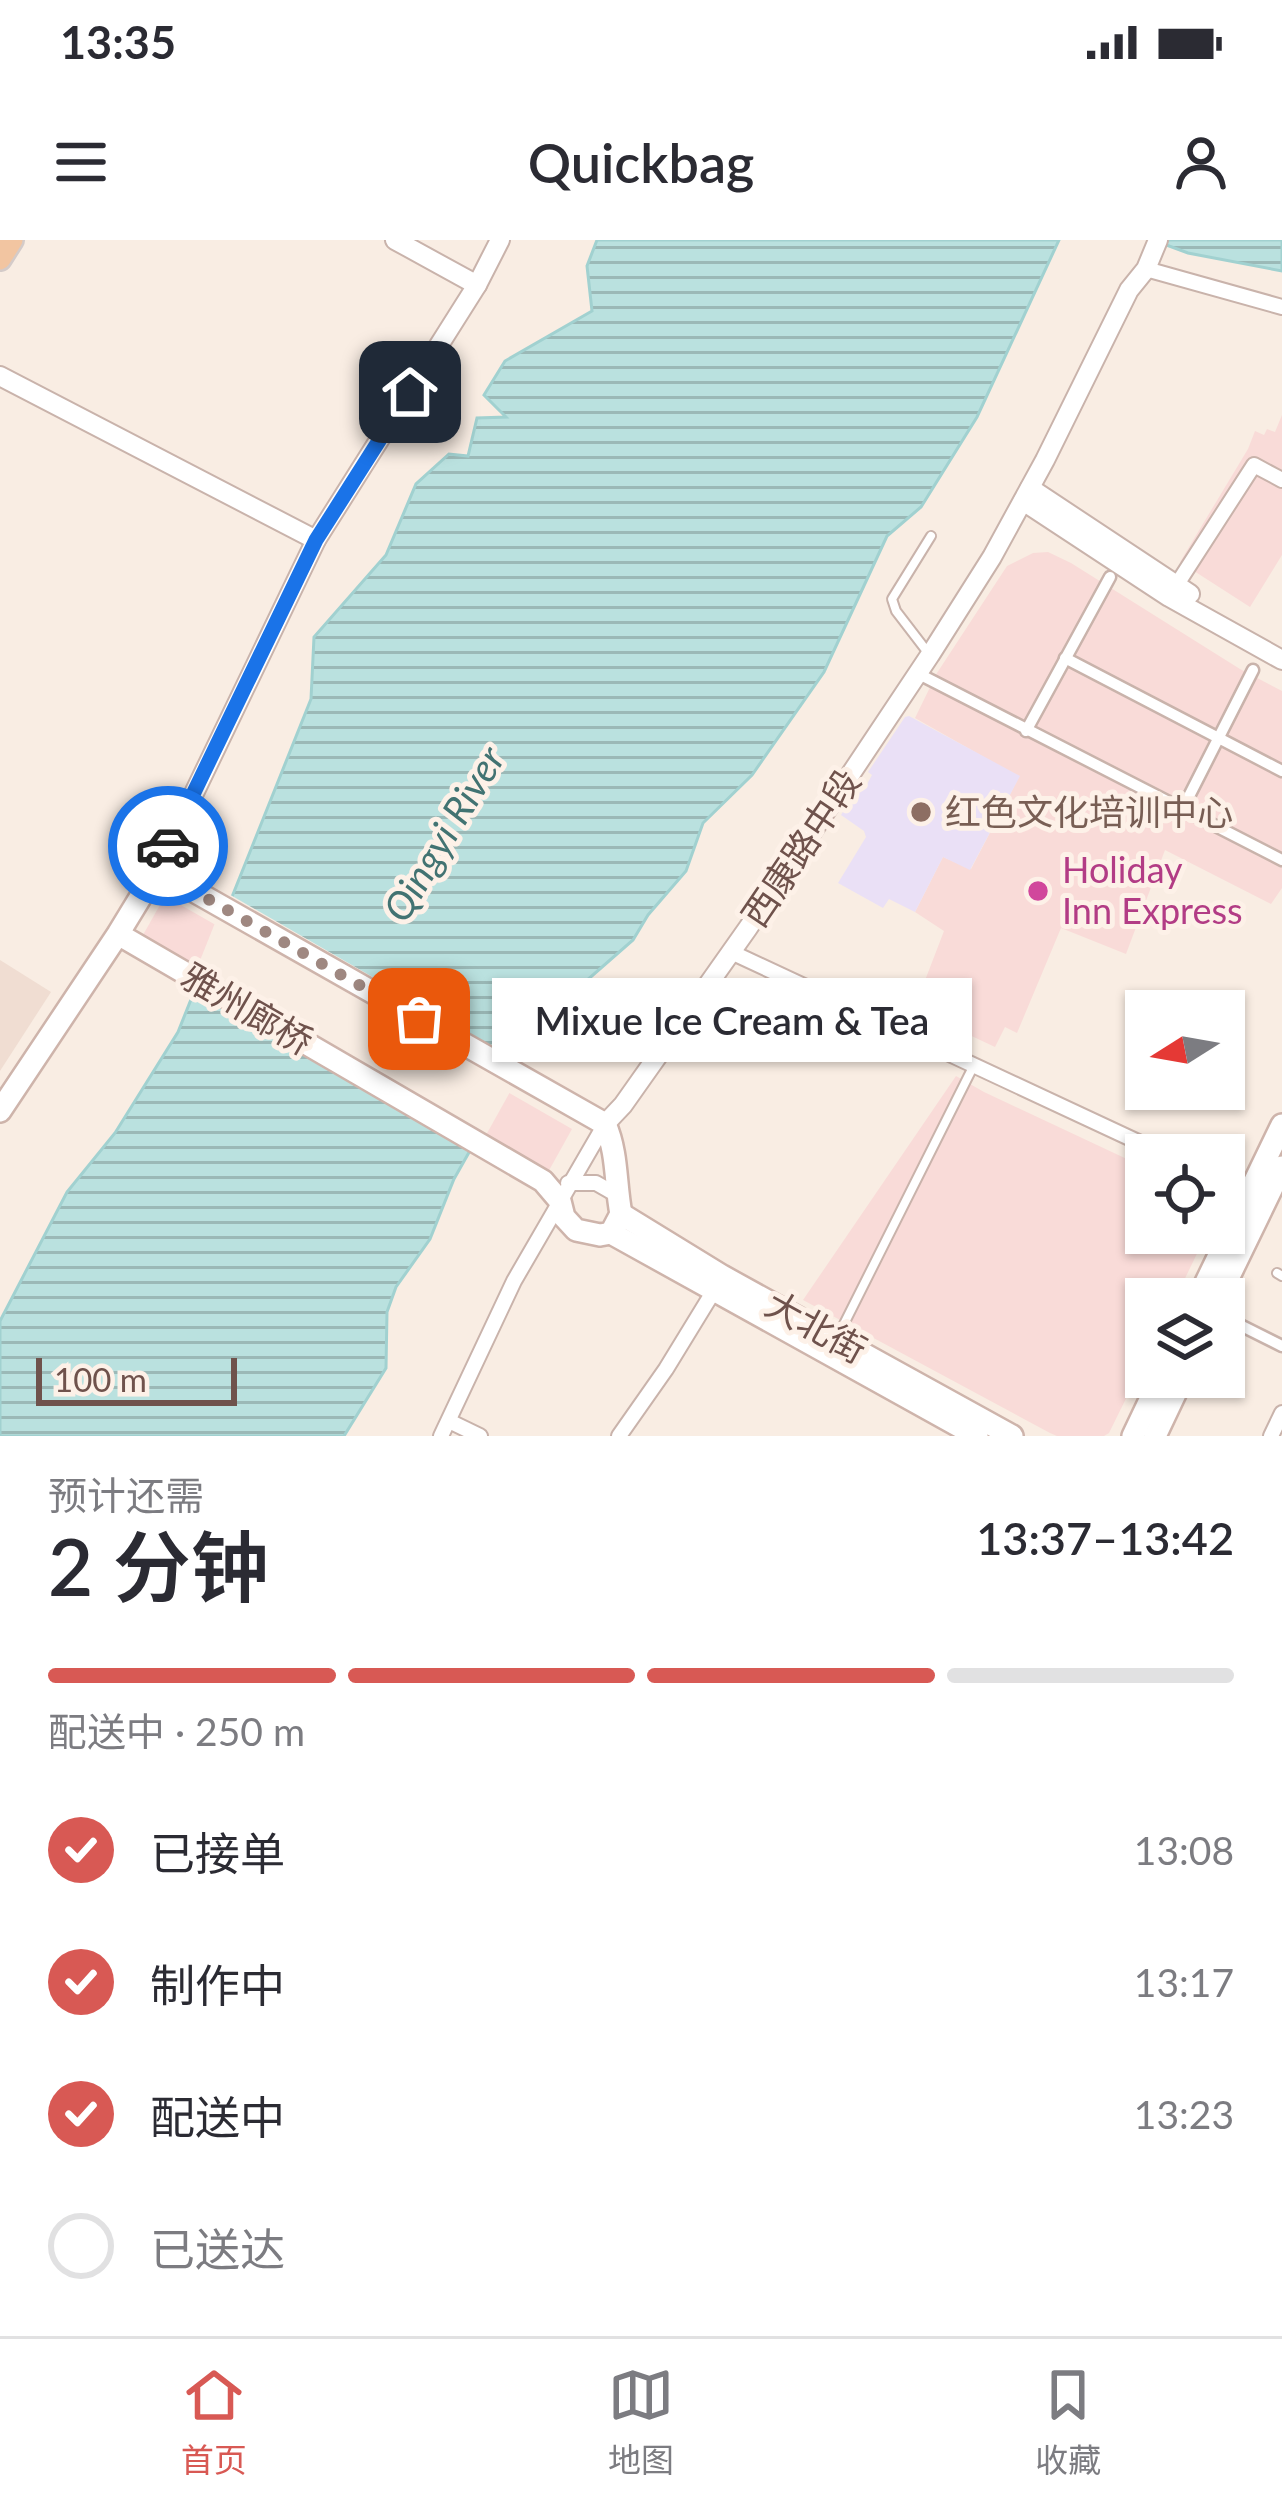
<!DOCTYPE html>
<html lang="zh">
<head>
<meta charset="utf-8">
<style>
	body { margin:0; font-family:Lato,"Noto Sans SC",sans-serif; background:#f2f2f3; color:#2b2b33; height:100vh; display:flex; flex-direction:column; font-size:45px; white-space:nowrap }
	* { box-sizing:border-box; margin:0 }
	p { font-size:39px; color:#7c7c81 }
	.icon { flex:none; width:66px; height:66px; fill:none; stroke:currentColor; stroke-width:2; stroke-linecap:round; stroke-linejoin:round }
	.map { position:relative; height:1196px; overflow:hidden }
	.sheet { display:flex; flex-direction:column; background:#fff; flex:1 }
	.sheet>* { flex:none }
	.needle { width:78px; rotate:259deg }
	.tools { position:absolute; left:1125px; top:750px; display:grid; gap:24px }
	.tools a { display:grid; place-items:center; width:120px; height:120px; border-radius:0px; background:#fff; box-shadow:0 3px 9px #0004; font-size:60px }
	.scale { position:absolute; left:36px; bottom:30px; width:201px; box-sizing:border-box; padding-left:12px; border:6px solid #6f524c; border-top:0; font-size:33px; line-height:42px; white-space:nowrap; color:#6f524c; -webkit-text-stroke:9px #fdf1e8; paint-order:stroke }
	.pin { position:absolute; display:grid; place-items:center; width:102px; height:102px; color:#fff; margin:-51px; border-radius:24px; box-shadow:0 6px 18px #0006 }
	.courier { position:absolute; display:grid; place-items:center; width:120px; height:120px; margin:-60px; border:9px solid #1a73e8; border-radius:50%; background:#fff; color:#222; box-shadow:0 3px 15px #0007 }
	.bubble { position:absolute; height:84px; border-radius:0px; background:#fff; box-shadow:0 3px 9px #0004; font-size:39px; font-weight:600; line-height:84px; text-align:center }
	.summary em { font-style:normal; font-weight:600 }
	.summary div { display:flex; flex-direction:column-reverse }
	.summary { display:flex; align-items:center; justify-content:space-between; height:204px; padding:0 48px }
	h1 { font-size:78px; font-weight:600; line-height:90px }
	.bar { display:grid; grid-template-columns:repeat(4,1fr); gap:18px 12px; align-content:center; height:144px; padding:0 48px }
	.bar i { height:15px; border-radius:9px; background:#e1e1e2 }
	.bar .active { background:#d85954 }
	.bar p { grid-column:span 4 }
	ol { padding:0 48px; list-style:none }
	li { display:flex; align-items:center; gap:36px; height:132px }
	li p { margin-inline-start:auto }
	li .icon { padding:12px; border-radius:50%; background:#d85954; color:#fff; stroke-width:4 }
	li:last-child { color:#7c7c81 }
	li i { width:66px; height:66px; border:6px solid #e1e1e2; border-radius:50% }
	.status { display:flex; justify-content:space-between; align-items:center; height:84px; padding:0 60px; background:#fff; direction:ltr }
	.status svg { height:33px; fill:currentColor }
	header { display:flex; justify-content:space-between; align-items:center; height:156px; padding:0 48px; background:#fff; font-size:54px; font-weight:600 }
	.tab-bar { display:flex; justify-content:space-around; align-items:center; height:168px; border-top:3px solid #e1e1e2; background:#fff; font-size:33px; color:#7c7c81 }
	.tab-bar a { display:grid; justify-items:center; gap:6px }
	.tab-bar .active { color:#d85954 }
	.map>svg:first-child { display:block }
</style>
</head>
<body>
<div class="status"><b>13:35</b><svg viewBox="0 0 49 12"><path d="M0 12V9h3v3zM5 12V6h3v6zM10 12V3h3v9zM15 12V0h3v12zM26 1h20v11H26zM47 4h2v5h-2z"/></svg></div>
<header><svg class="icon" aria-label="menu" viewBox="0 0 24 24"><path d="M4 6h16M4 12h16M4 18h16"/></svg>Quickbag<svg class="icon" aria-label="person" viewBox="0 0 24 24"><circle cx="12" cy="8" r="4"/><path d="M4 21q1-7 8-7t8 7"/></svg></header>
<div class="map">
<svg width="1282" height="1196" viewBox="0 0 1282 1196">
	<defs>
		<pattern id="water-rules" width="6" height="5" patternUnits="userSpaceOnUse" patternTransform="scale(3)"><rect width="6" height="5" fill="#bae1df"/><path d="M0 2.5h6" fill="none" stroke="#9bb9b7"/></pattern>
	</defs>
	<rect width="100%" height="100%" fill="#f9ede3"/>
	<polygon fill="#f0ddd2" points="0,720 51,752 0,831"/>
	<g fill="#f9dbd8">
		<polygon points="1282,175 1282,315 1250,367 1180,322 1248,209 1255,191 1264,195 1267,189 1275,192"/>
		<polygon points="1048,312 1071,323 1240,429 1282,451 1282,648 1271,664 1165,610 1126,714 1061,688 1017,793 1005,787 995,807 914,769 944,691 915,672 943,617 971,629 1019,537 915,478 937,433 1007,326 1033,313"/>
		<polygon points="165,656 572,889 547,934 139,702"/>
		<polygon points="956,836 984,852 1146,928 1146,993 1207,993 1175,1059 1146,1059 1146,1118 1109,1193 1104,1196 1057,1196 1050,1193 803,1060"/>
	</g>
	<polygon fill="#eae0f6" points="909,476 1020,536 970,630 943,617 915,672 889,659 883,668 838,643 866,597 864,591 841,575 861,544 866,546 872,535 868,532 905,477"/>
	<g fill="url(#water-rules)" stroke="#a1d1d0" stroke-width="3">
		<polygon points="597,0 1059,0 977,177 921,267 887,296 824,432 752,535 703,583 686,631 648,675 633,700 546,776 454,939 430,999 396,1047 387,1072 386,1128 344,1196 0,1196 0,1081 67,952 115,893 178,792 311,459 314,397 386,315 416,244 449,214 468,216 477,178 506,177 484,155 505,121 592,71 587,26"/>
		<polygon points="1153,0 1282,0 1282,31 1188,13"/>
	</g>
	<polygon fill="#f9ede3" points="227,653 525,825 476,913 189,748"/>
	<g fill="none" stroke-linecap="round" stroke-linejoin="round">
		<g stroke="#c9b3ab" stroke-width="12">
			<g id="service">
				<polyline points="929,414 896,371 892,359 931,296"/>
				<polyline points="1277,1033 1282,1036"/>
				<polyline points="837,1098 973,827"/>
			</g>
		</g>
		<g stroke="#c9b3ab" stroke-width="15">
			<g id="pedestrian">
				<polyline points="1065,418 1282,531"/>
				<polyline points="917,433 1282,620"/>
				<polyline points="1026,491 1110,337"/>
				<polyline points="1182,570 1253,430"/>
				<polyline points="1224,1077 1282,1106"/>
			</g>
		</g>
		<g stroke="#c9b3ab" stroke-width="18">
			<g id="minor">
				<polyline points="1146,29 1282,67"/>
				<polyline points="1172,352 1254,225 1282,240"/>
				<polyline points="731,712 1166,915"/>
				<polyline points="1224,942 1248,954"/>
				<polyline points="568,943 596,943 617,955"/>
				<polyline points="449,1181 480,1196"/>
				<polyline points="441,1196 514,1041 605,884"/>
				<polyline points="619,1196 666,1129 718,1044"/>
				<polyline points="1271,1196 1282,1173"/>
			</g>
		</g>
		<g stroke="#c9b3ab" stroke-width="22">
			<g id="tertiary">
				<polyline points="395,0 477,45"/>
				<polyline points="0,136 316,300"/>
				<polyline points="1030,248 1190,354"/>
				<polyline points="1023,261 1169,357 1282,420"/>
				<polyline points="157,630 316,300 477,45 500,0"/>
				<polyline points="605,884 623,865 748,688 930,415 992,317 1045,220 1129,50 1146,29 1158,0"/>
			</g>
		</g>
		<g stroke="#ceb4ab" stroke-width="26">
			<g id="secondary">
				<path d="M0,871l118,-177 39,-64 448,254c13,30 10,59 16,90l-10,19 -11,2 -24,-5 -12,-13 -4,-16 -17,-20 -425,-247"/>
				<polyline points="621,974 722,1036 1012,1196"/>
				<polyline points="611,993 977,1196"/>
				<polyline points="1198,1059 1282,885"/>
				<polyline points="1218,1059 1282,927"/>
				<polyline points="1133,1196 1161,1137"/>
				<polyline points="1155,1196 1183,1137"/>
			</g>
		</g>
		<g stroke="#d4cbc9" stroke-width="26">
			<polyline id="primary" points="0,19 12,0"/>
		</g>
		<use href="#service" stroke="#fff" stroke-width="8"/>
		<use href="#pedestrian" stroke="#fff" stroke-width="10"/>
		<use href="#minor" stroke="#fff" stroke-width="14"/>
		<use href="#tertiary" stroke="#fff" stroke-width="18"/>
		<use href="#secondary" stroke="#fff" stroke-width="21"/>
		<use href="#primary" stroke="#f2c5a1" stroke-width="21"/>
	</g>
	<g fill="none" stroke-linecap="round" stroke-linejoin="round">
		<polyline stroke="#9f8881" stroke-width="12" stroke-dasharray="0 21.6" points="168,606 157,630 419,779"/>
		<polyline stroke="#1a73e8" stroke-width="15" points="168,606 316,300 410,152"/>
	</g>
	<circle fill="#8d6e63" stroke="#fdf1e8" stroke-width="4.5" cx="921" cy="572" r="12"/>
	<circle fill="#d1479c" stroke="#fdf1e8" stroke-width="4.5" cx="1038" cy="651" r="12"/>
	<g text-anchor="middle" stroke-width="10" stroke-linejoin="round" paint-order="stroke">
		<g font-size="36" fill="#785e54" stroke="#fdf1e8" text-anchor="start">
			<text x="945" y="585">红色文化培训中心</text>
		</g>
		<g font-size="36" fill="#6f524c" stroke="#fdf1e8">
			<text transform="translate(801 608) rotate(-56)" y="13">西康路中段</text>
			<text transform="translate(247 769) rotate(30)" y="13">雅州廊桥</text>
			<text transform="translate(816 1087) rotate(29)" y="13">大北街</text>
		</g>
		<g font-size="36" fill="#b23c85" stroke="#fdf1e8" text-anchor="start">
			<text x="1062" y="643">Holiday<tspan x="1062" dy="41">Inn Express</tspan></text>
		</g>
		<g font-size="39" font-style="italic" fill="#427372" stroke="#fdf1e8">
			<text transform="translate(444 594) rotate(-59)" y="14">Qingyi River</text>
		</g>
	</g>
</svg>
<div class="tools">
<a><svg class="needle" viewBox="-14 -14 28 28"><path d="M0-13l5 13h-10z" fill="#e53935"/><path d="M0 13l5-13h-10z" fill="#7c7c81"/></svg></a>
<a><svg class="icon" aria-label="locate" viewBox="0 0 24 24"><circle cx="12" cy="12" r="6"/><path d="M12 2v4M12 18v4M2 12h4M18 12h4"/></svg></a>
<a><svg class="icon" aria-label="layers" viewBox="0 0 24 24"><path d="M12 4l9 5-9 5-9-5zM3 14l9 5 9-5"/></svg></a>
</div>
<div class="scale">100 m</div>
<div class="pin" style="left:419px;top:779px;background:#ea580c"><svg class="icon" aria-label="bag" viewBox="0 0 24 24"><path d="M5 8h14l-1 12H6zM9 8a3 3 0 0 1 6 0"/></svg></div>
<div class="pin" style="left:410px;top:152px;background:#1f2937"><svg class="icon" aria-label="home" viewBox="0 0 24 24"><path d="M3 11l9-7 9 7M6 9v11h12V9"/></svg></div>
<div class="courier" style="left:168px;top:606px"><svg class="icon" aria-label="car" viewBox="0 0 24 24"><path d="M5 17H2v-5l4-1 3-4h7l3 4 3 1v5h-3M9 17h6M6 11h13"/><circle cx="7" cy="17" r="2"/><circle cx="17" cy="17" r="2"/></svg></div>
<div class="bubble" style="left:492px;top:738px;width:480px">Mixue Ice Cream &amp; Tea</div>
</div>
<section class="sheet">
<div class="summary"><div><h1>2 分钟</h1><p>预计还需</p></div><em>13:37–13:42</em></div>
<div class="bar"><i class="active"></i><i class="active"></i><i class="active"></i><i></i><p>配送中 · 250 m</p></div>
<ol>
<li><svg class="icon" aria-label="check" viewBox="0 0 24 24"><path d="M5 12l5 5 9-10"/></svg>已接单<p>13:08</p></li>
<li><svg class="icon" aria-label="check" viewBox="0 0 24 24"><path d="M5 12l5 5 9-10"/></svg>制作中<p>13:17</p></li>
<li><svg class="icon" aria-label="check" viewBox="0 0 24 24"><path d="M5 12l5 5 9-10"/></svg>配送中<p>13:23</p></li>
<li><i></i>已送达</li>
</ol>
</section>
<nav class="tab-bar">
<a class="active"><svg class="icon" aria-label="home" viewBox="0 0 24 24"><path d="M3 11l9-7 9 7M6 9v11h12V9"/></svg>首页</a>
<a><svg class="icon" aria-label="map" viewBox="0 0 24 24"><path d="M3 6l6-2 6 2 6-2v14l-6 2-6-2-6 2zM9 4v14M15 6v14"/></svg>地图</a>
<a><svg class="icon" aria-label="saved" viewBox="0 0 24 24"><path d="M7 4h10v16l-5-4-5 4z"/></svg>收藏</a>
</nav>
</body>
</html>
